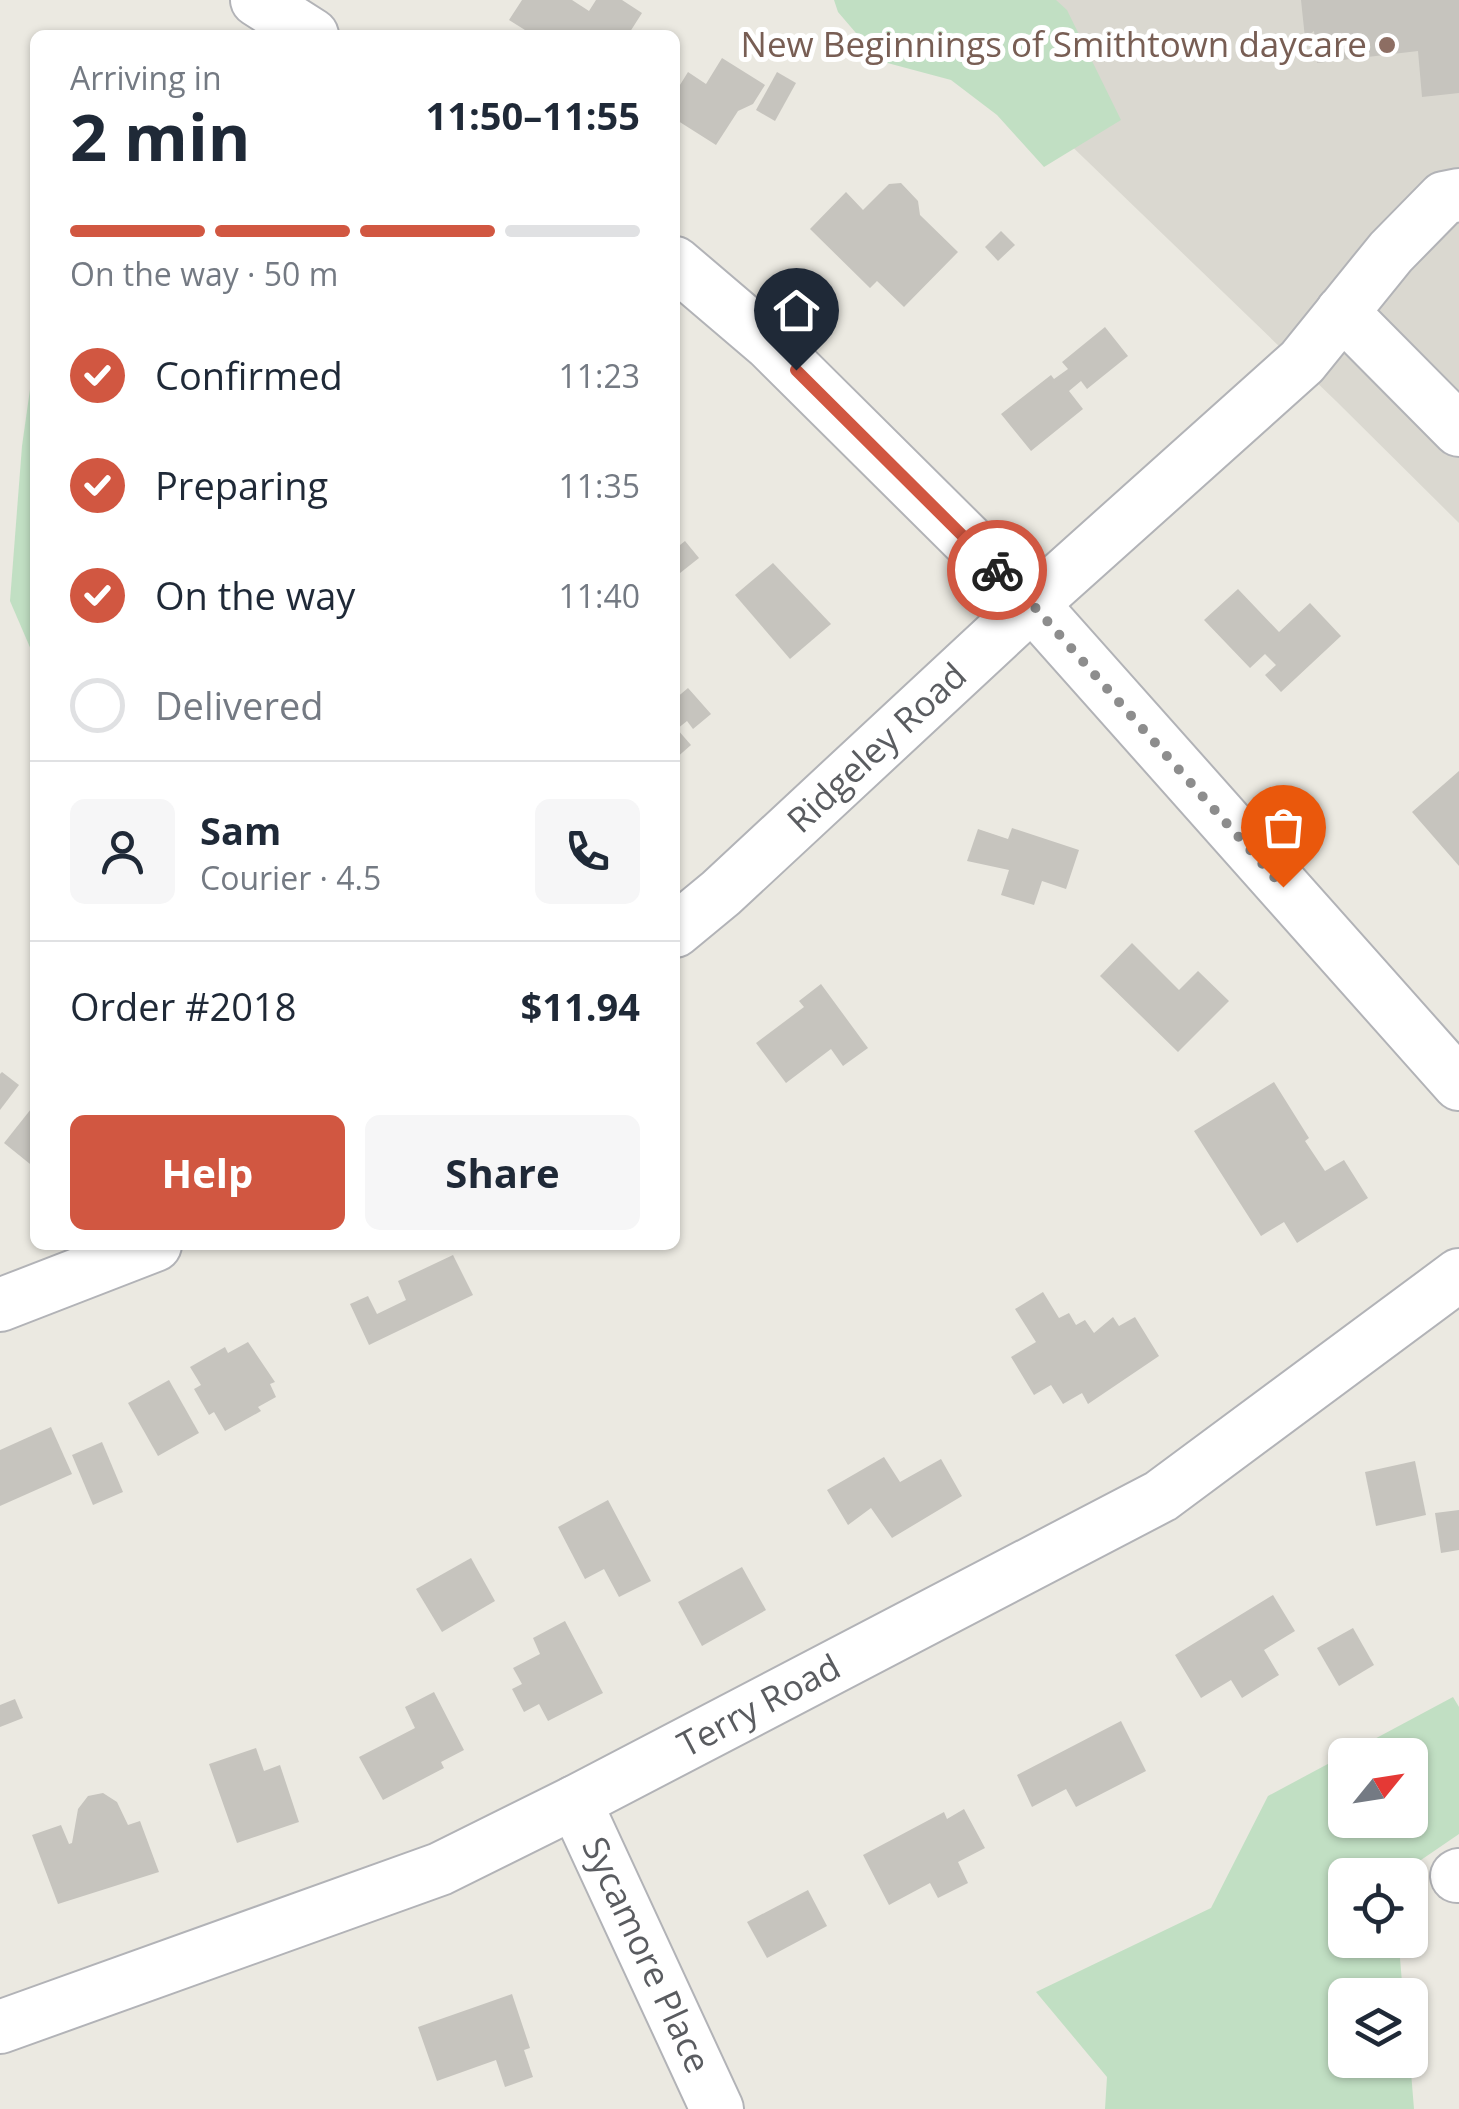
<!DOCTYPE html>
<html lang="en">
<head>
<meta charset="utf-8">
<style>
	body { margin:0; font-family:"Open Sans",sans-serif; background:#f6f6f7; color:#1f2937; height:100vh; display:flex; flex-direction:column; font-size:38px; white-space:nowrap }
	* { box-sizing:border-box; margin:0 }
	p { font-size:32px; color:#747a83 }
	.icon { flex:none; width:55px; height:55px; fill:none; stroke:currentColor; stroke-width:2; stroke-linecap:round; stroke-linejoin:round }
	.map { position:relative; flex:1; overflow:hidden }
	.side { position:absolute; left:30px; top:30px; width:650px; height:1220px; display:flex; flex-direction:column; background:#fff; border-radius:15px; box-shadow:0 2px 8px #0004 }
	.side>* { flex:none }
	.needle { width:65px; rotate:60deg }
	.tools { position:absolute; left:1328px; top:1738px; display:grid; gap:20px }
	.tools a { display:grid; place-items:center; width:100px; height:100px; border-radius:15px; background:#fff; box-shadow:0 2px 8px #0004; font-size:50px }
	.pin { position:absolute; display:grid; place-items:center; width:85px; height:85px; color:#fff; margin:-102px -42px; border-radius:50% 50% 50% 0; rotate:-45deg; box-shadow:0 0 10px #0007 }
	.pin .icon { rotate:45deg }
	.courier { position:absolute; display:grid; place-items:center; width:100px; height:100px; margin:-50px; border:8px solid #d15741; border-radius:50%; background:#fff; color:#222; box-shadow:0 2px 12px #0007 }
	.headline em { font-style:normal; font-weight:700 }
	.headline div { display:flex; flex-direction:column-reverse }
	.headline { display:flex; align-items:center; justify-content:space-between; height:170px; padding:0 40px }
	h1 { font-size:65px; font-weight:700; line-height:75px }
	.bar { display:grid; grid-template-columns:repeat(4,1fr); gap:15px 10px; align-content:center; height:120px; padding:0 40px }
	.bar i { height:12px; border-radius:8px; background:#e0e1e3 }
	.bar .current { background:#d15741 }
	.bar p { grid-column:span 4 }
	.line { display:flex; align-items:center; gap:25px; padding:0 40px; border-top:2px solid #e0e1e3 }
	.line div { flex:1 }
	.round { display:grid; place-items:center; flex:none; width:105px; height:105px; border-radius:15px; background:#f6f6f7 }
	ol { padding:0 40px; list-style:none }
	li { display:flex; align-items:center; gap:30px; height:110px }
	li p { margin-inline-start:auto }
	li .icon { padding:10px; border-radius:50%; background:#d15741; color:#fff; stroke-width:4 }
	li:last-child { color:#747a83 }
	li i { width:55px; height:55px; border:5px solid #e0e1e3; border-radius:50% }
	.button { display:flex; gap:20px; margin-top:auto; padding:20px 40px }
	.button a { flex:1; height:115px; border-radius:15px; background:#d15741; color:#fff; font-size:40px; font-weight:700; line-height:115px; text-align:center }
	.button a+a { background:#f6f6f7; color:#1f2937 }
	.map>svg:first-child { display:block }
</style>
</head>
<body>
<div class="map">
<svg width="1459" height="2109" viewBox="0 0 1459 2109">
	<rect width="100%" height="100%" fill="#ebe9e1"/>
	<polygon fill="#dad8d0" points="920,0 1459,0 1459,523 1336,401"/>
	<g fill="#c1dfc3" fill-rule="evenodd">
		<polygon points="834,0 1056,0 1067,10 1121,120 1044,167 997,115 951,80 880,61 838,12"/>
		<polygon points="35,354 35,659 10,601 22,446"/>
		<path d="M1453,1697l6,10v127l-38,26 -11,51v-36h-65v65h59l-4,18 3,37h-58v65h65l4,49h-309l2,-32 -71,-85 175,-84 57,-112zM1410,1755v65h-65v-65z"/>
	</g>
	<g fill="#c6c4be">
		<polygon points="522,0 572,0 589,11 596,0 622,0 642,13 628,35 533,35 509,20"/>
		<polygon points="1301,0 1459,0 1459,93 1422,97 1418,51 1317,63 1314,31 1305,38"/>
		<polygon points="722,58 765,85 753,104 738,111 716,145 675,119 675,93 688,72 706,84"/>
		<polygon points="777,72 796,83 775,121 756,110"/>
		<polygon points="901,183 918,201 920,215 958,252 904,307 877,281 870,288 810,229 846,192 863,210 889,184"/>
		<polygon points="1001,231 1015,245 998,261 985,247"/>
		<polygon points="1105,327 1128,356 1087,389 1081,381 1069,391 1083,409 1031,451 1001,414 1051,375 1054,379 1068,369 1062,362"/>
		<polygon points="685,541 699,558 675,577 675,549"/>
		<polygon points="773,563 831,624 790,659 735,595"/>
		<polygon points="1238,589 1279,632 1310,603 1341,636 1281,692 1265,675 1276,665 1265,654 1250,668 1204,620"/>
		<polygon points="688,688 711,714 693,729 687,721 677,729 691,745 675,759 675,699"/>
		<polygon points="1459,771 1459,866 1412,812"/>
		<polygon points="1012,828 1079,850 1066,889 1042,881 1034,905 1001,895 1009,870 967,861 978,829 1008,839"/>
		<polygon points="1132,943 1179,990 1198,971 1229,1001 1178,1052 1100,976"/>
		<polygon points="821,984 868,1048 843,1066 831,1049 786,1083 756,1043 804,1007 799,1001"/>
		<polygon points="2,1072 19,1085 0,1110 0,1074"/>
		<polygon points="1274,1082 1309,1138 1305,1141 1325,1171 1344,1160 1368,1198 1297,1243 1284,1222 1261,1236 1194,1131"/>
		<polygon points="35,1104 35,1168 4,1143"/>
		<polygon points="453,1255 473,1295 369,1345 350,1304 368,1296 377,1314 406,1300 398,1281"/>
		<polygon points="1043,1292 1059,1318 1069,1313 1076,1325 1085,1320 1094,1333 1113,1317 1119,1326 1135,1317 1159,1356 1088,1404 1082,1393 1063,1404 1051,1385 1034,1395 1011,1357 1036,1342 1015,1309"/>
		<polygon points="248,1342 275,1382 270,1384 276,1397 258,1407 261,1411 225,1431 214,1412 209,1415 194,1389 201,1385 190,1367 225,1347 228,1353"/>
		<polygon points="169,1380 199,1433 158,1456 128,1403"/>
		<polygon points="51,1427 72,1474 0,1506 0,1450"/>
		<polygon points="102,1442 123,1492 93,1505 72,1455"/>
		<polygon points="884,1457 900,1482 941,1459 962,1496 892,1538 871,1508 848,1525 827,1490"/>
		<polygon points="1415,1461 1426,1515 1376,1526 1365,1472"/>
		<polygon points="608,1500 651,1581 619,1597 604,1569 585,1579 558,1527"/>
		<polygon points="1459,1510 1459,1550 1441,1553 1435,1513"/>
		<polygon points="471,1558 495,1601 442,1632 416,1589"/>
		<polygon points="742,1567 766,1610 702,1646 678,1602"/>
		<polygon points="1273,1595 1295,1631 1264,1650 1279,1675 1242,1698 1231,1680 1201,1698 1175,1655"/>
		<polygon points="565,1621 603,1693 548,1721 539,1704 524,1712 512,1689 522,1684 513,1668 540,1654 533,1638"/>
		<polygon points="1353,1628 1374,1665 1339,1686 1317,1648"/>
		<polygon points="434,1692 464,1750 441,1762 444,1768 383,1800 359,1757 415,1728 405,1707"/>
		<polygon points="15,1699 23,1718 0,1727 0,1705"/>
		<polygon points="1121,1721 1146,1771 1076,1807 1066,1789 1032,1807 1017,1775"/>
		<polygon points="256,1748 264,1771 280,1765 299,1822 237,1843 209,1764"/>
		<polygon points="103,1793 117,1802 128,1825 140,1821 159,1872 58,1904 32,1835 61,1825 69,1844 72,1843 78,1809 88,1796"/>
		<polygon points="964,1809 985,1848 958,1862 968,1883 938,1898 930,1883 889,1905 863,1855 944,1812 947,1819"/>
		<polygon points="808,1890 827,1926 767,1958 747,1922"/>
		<polygon points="512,1994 530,2048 524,2050 533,2077 505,2087 496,2060 437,2081 418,2027"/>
	</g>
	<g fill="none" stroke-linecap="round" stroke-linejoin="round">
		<g stroke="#b2b3b7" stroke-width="56">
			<g id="minor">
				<polyline points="257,0 312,35"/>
				<polyline points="675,263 770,344 1032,604 1459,1084"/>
				<polyline points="1342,312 1459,430"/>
				<polyline points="675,931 721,893 1032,604 1302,362 1391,252 1444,198 1459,195"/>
				<polyline points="0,1305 155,1245"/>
				<polyline points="575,1802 717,2109"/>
				<polyline points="1457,1876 1459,1875"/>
				<polyline points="0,2027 440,1869 575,1802 1161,1496 1459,1275"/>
			</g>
		</g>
		<use href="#minor" stroke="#fff" stroke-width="52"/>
	</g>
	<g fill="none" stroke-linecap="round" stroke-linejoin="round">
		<polyline stroke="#8d8d8d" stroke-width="10" stroke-dasharray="0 18" points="997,570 1032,604 1283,887"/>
		<polyline stroke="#d15741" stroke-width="12" points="796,370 997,570"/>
	</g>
	<circle fill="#8d6e63" stroke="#fff" stroke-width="4" cx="1387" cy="45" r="10"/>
	<g text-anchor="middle" stroke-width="10" stroke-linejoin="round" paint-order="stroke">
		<g font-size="35" fill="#785e54" stroke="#fff" text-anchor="end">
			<text x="1367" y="57">New Beginnings of Smithtown daycare</text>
		</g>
		<g font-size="35" fill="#5a5c60" stroke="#fff">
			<text transform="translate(877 748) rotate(-43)" y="12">Ridgeley Road</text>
			<text transform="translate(759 1706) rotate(-28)" y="12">Terry Road</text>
			<text transform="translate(646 1955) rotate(65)" y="12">Sycamore Place</text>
		</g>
	</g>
</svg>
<div class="tools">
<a><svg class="needle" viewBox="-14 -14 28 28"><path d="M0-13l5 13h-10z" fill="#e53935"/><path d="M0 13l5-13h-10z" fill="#747a83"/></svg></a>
<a><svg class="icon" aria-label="locate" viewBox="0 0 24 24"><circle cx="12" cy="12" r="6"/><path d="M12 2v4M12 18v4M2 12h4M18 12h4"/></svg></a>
<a><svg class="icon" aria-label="layers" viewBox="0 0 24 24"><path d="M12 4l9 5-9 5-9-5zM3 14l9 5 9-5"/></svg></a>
</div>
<div class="pin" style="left:1283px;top:887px;background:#ea580c"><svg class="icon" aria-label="bag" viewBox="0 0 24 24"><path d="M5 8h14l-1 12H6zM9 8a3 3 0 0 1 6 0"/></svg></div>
<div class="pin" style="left:796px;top:370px;background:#1f2937"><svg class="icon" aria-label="home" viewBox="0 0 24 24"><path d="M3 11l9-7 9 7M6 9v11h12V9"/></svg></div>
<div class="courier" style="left:997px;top:570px"><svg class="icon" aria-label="bike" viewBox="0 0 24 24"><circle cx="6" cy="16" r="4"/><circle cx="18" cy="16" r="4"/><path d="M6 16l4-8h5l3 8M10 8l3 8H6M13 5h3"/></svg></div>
<section class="side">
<div class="headline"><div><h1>2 min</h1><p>Arriving in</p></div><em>11:50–11:55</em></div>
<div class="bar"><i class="current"></i><i class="current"></i><i class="current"></i><i></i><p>On the way · 50 m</p></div>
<ol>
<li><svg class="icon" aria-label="check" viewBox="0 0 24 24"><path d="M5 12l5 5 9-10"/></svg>Confirmed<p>11:23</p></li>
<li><svg class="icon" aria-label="check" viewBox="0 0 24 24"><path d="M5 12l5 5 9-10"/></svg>Preparing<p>11:35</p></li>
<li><svg class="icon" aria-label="check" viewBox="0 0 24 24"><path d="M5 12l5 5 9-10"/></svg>On the way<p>11:40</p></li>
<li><i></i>Delivered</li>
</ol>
<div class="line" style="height:180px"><a class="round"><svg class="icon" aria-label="person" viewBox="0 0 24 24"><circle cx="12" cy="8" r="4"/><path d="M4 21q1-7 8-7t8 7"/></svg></a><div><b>Sam</b><p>Courier · 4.5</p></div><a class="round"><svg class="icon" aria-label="phone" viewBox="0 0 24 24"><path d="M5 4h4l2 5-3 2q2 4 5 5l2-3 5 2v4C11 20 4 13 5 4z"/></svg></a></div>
<div class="line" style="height:130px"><div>Order #2018</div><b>$11.94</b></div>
<div class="button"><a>Help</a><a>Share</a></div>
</section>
</div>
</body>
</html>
